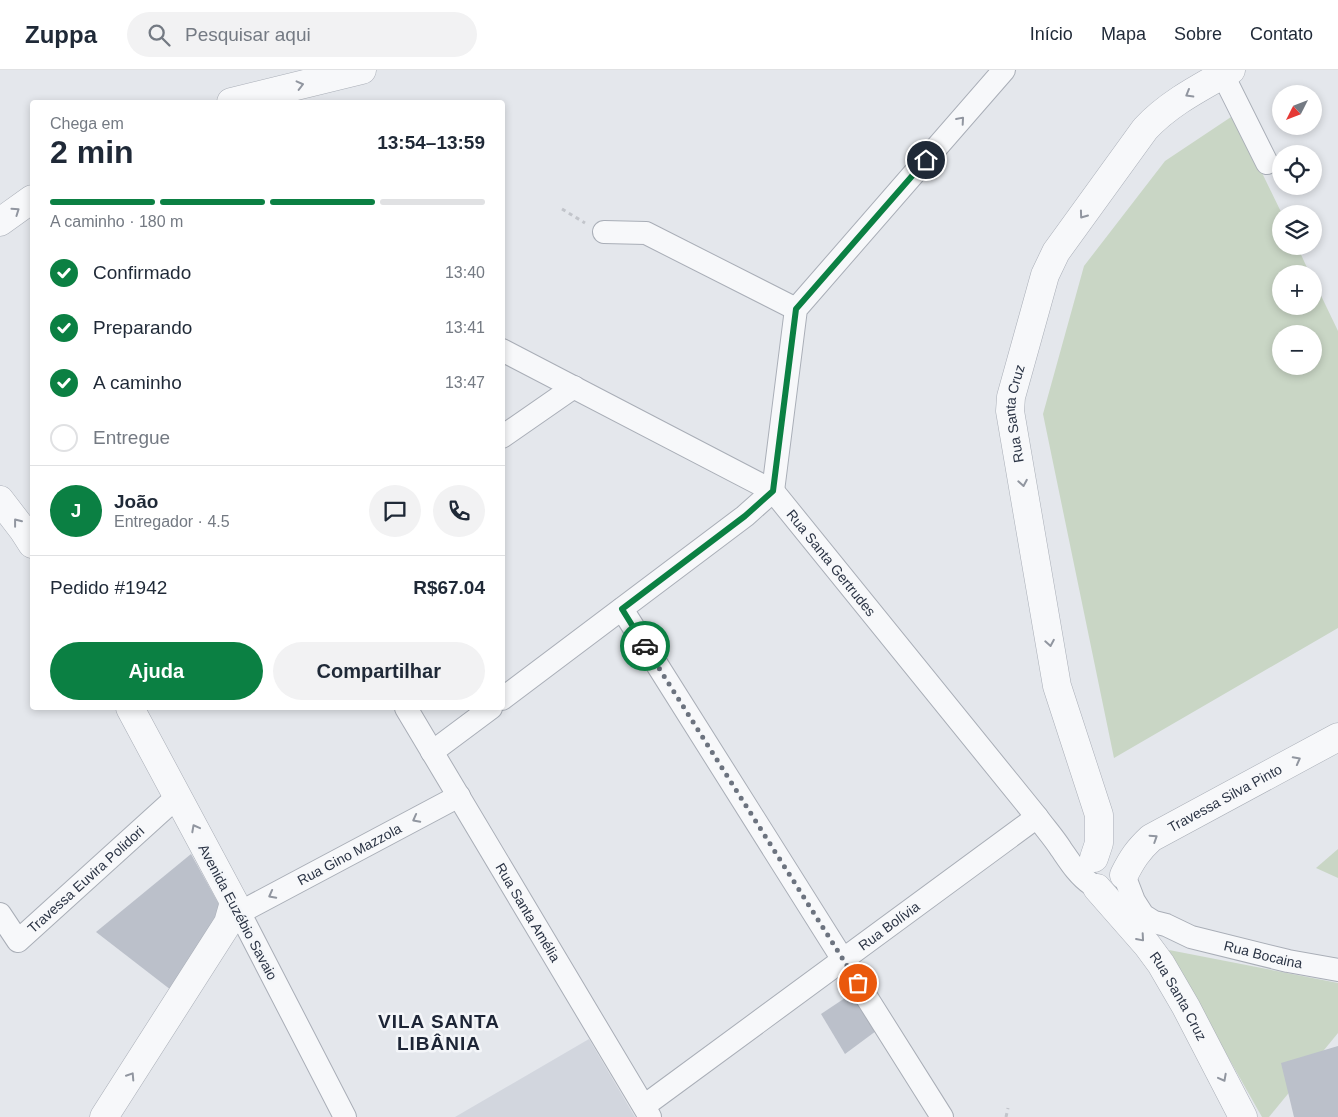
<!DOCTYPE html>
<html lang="pt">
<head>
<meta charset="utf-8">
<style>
	body { margin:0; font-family:Arial,sans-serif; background:#f2f2f3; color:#1f2937; height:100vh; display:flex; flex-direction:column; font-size:19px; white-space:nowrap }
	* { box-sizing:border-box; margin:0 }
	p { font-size:16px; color:#747a83 }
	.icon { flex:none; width:28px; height:28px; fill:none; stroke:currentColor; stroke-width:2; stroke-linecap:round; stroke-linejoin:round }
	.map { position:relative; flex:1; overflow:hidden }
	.details { position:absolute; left:30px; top:30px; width:475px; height:610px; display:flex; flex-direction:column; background:#fff; border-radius:5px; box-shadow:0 2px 8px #0003 }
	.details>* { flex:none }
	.needle { width:32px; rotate:228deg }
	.fabs { position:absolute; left:1272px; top:15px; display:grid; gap:10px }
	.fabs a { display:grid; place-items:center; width:50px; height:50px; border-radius:50%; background:#fff; box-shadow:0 2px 8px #0003; font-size:25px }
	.pin { position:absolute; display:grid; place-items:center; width:42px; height:42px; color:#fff; margin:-21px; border:2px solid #fff; border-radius:50%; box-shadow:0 1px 5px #0007 }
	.courier { position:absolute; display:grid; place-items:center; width:50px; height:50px; margin:-25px; border:4px solid #0b8043; border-radius:50%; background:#fff; color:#222; box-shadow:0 1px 6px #0007 }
	.overview em { font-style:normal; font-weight:700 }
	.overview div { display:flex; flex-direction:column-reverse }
	.overview { display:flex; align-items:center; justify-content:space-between; height:85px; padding:0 20px }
	h1 { font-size:32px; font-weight:700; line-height:38px }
	.bar { display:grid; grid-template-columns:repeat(4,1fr); gap:8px 5px; align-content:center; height:60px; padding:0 20px }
	.bar i { height:6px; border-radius:4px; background:#e0e1e3 }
	.bar .on { background:#0b8043 }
	.bar p { grid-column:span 4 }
	.line { display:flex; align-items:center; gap:12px; padding:0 20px; border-top:1px solid #e0e1e3 }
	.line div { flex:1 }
	.round { display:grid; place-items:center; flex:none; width:52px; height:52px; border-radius:26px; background:#f2f2f3 }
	ol { padding:0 20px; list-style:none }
	li { display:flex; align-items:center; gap:15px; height:55px }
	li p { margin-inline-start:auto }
	li .icon { padding:5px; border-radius:50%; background:#0b8043; color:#fff; stroke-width:4 }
	li:last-child { color:#747a83 }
	li i { width:28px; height:28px; border:2px solid #e0e1e3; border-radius:50% }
	.primary-button { display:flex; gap:10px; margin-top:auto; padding:10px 20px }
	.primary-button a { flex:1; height:58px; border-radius:30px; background:#0b8043; color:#fff; font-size:20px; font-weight:700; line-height:58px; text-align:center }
	.primary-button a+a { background:#f2f2f3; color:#1f2937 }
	header { display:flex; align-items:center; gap:30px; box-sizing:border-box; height:70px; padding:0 25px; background:#fff; border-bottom:1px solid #e0e1e3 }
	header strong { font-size:24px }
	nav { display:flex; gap:28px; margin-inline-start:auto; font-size:18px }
	.search { width:350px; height:45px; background:#f2f2f3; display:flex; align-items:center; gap:12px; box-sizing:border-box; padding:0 18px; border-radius:28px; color:#747a83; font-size:19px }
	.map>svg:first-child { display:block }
</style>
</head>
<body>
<header>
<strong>Zuppa</strong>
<div class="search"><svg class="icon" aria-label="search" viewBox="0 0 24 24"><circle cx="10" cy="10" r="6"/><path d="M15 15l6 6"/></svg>Pesquisar aqui</div>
<nav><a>Início</a><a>Mapa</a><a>Sobre</a><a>Contato</a></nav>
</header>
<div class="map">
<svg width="1338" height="1047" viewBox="0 0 1338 1047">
	<rect width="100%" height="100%" fill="#e4e7ec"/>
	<polygon fill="#d2d6de" points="589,969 635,1047 455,1047"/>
	<g fill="#c9d6c5" fill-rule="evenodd">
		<path d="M1234,45l48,99 -1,32h16l13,28h-29v32h33v-25l24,50v297l-224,130 -71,-344 41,-148 81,-105zM1281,264h33v32h-33z"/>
		<polygon points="1338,779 1338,808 1316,798"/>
		<polygon points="1169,880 1338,913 1338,963 1269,1047 1262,1047 1181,904"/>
	</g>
	<g fill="#bbc0ca">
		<polygon points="191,784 221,838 171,920 96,862"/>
		<polygon points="851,924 876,961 845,984 821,944"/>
		<polygon points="1338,976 1338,1047 1294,1047 1281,993"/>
	</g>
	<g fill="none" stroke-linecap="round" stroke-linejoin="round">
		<g stroke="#a9aeb7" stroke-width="24">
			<g id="minor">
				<polyline points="1223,5 1267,93"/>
				<polyline points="604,162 646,163 796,239"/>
				<path id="s1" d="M502,280l271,141 264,326c8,11 17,21 24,32 9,13 17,26 30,35"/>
				<polyline points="502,367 574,317"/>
				<polyline points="622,539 942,1047"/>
				<polyline points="502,629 745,446 773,421 796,239 1004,0"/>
				<path id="s2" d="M406,638l244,409"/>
				<polyline points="432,682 491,638"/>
				<path id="s3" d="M1124,805l10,26 9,14 11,7 12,3 25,12 97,24 50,9"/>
				<polyline points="234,832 345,1047"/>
				<path id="s4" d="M239,843l220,-117"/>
				<path id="s5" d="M0,844l18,27 160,-145"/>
				<path id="s6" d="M644,1036l393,-289"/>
			</g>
		</g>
		<g stroke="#a9aeb7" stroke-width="29">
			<g id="tertiary">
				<polyline points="231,32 362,0"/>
				<polyline points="0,152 32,129"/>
				<polyline points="0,430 23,460 32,474"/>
				<path id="s7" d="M1094,788l5,-15v-28l-42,-129 -47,-275 1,-14 34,-122 11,-23 89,-123c24,-26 56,-42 86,-59"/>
				<path id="s8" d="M1124,805c8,-16 14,-25 27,-37l187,-101"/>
				<path id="s9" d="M1097,818l50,57 14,19 25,43 57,110"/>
				<polyline points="104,1047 228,853 234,832 130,638"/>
			</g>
		</g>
		<g stroke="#c2c5cb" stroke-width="3" stroke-dasharray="4 4" stroke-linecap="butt">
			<polyline points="562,139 585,153"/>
			<polyline points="1006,1047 1008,1038"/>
		</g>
		<use href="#minor" stroke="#f7f8fa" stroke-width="22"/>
		<use href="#tertiary" stroke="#f7f8fa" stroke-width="28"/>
	</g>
	<defs><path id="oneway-chevron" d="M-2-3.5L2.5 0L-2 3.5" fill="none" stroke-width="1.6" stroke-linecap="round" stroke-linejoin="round" transform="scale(1.25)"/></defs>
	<g stroke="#9196a0">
		<use href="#oneway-chevron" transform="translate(300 15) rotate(-14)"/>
		<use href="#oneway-chevron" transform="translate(1189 24) rotate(150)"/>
		<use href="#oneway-chevron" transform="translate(961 50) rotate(-49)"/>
		<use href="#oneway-chevron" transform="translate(16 141) rotate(-35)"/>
		<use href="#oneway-chevron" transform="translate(1083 145) rotate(126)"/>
		<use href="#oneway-chevron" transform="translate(1023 413) rotate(80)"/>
		<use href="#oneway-chevron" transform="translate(17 452) rotate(-128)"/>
		<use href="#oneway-chevron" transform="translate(1050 573) rotate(80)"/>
		<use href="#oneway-chevron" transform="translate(1297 690) rotate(-28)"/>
		<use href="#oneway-chevron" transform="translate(416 749) rotate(152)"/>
		<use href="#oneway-chevron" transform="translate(195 758) rotate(-118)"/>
		<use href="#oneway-chevron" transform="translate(1154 768) rotate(-33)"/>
		<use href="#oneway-chevron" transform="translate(272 825) rotate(152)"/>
		<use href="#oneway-chevron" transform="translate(1141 868) rotate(49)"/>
		<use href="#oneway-chevron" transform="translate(131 1006) rotate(-57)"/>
		<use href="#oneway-chevron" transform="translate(1223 1008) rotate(62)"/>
	</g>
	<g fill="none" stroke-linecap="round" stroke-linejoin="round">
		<polyline stroke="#6c737f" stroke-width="5" stroke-dasharray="0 9" points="645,576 858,913"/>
		<polyline stroke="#0b8043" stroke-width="6" points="645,576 622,539 745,446 773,421 796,239 926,90"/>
	</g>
	<g text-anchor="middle" stroke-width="5" stroke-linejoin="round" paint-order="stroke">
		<g font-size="14" fill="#2b3445" stroke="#f4f6f9">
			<text dy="5" stroke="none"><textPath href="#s7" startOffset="456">Rua Santa Cruz</textPath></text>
			<text dy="5" stroke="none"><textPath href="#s1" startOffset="398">Rua Santa Gertrudes</textPath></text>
			<text dy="5" stroke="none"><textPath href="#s8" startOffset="130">Travessa Silva Pinto</textPath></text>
			<text dy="5" stroke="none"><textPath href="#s4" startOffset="125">Rua Gino Mazzola</textPath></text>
			<text dy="5" stroke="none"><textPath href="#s5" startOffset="124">Travessa Euvira Polidori</textPath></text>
			<text transform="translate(238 842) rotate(62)" y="5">Avenida Euzébio Savaio</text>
			<text dy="5" stroke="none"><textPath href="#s2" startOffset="238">Rua Santa Amélia</textPath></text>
			<text dy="5" stroke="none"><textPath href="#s6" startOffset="304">Rua Bolívia</textPath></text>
			<text dy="5" stroke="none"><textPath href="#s3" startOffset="172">Rua Bocaina</textPath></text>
			<text dy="5" stroke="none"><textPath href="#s9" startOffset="136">Rua Santa Cruz</textPath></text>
		</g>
		<g font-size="19" font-weight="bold" letter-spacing="1" fill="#1d2536" stroke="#f4f6f9">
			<text x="439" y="958">VILA SANTA<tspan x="439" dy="22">LIBÂNIA</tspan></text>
		</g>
	</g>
</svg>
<div class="fabs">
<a><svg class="needle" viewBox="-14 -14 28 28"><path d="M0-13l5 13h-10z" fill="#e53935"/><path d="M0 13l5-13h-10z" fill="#747a83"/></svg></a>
<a><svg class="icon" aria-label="locate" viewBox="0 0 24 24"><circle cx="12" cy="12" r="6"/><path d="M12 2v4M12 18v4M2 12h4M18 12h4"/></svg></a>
<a><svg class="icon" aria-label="layers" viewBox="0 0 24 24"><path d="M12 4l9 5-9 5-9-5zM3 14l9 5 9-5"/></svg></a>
<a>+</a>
<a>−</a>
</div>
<div class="pin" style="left:858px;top:913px;background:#ea580c"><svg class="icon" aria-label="bag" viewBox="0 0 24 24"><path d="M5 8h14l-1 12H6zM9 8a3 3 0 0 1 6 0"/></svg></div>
<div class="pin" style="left:926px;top:90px;background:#1f2937"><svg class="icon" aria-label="home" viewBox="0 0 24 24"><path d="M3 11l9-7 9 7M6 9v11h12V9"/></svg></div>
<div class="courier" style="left:645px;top:576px"><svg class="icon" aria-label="car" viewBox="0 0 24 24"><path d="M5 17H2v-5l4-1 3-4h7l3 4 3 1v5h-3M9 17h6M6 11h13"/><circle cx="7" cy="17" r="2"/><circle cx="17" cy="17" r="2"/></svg></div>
<section class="details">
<div class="overview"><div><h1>2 min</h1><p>Chega em</p></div><em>13:54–13:59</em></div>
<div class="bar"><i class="on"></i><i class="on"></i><i class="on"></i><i></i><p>A caminho · 180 m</p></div>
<ol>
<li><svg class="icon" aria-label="check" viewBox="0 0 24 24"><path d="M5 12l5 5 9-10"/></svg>Confirmado<p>13:40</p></li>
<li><svg class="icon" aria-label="check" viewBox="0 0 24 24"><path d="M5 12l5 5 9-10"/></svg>Preparando<p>13:41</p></li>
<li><svg class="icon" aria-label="check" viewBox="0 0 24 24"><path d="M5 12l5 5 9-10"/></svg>A caminho<p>13:47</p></li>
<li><i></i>Entregue</li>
</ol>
<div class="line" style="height:90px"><b class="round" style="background:#0b8043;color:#fff">J</b><div><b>João</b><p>Entregador · 4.5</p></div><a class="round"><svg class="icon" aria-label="chat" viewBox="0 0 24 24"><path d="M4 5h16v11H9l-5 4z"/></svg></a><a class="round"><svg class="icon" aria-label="phone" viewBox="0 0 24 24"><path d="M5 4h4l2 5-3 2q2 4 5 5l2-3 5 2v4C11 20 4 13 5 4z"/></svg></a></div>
<div class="line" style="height:65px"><div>Pedido #1942</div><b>R$67.04</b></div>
<div class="primary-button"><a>Ajuda</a><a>Compartilhar</a></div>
</section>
</div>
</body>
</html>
